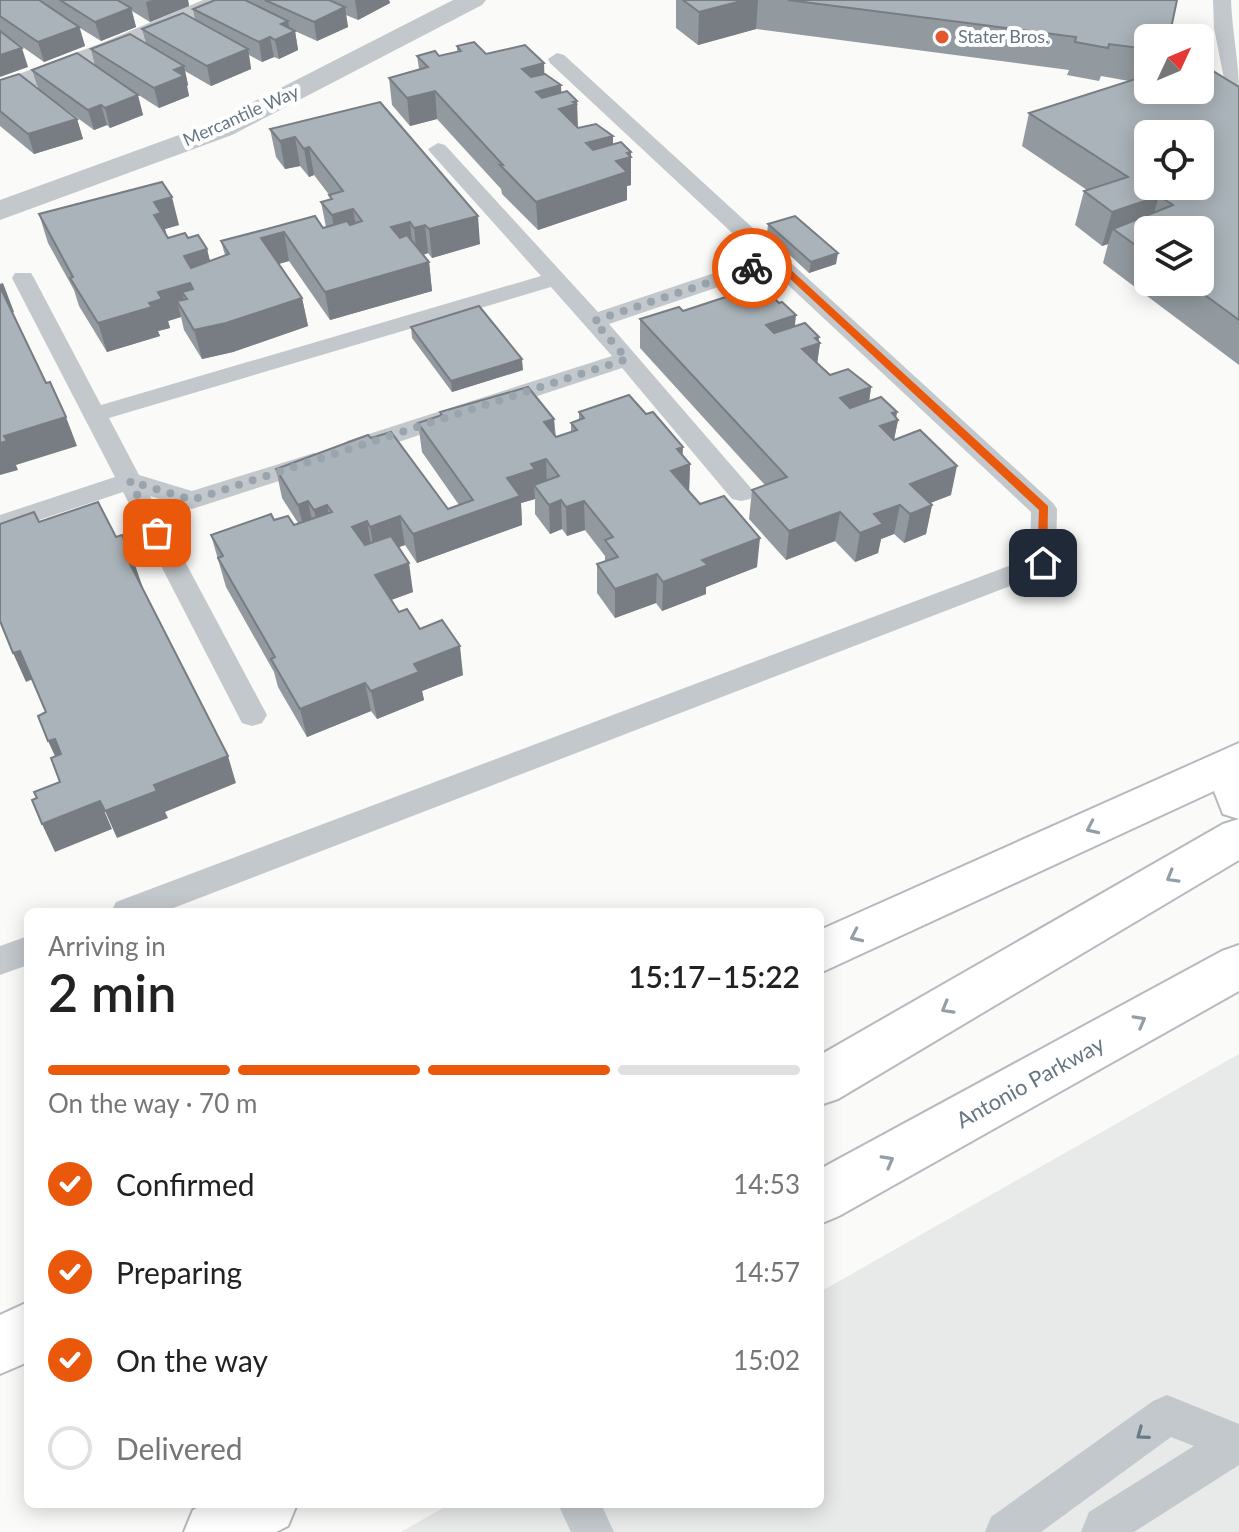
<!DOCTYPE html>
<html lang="en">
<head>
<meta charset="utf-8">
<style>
	body { margin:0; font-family:Lato,sans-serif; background:#f6f6f6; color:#222; height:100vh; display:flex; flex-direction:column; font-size:30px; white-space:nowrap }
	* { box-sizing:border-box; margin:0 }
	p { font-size:26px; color:#767676 }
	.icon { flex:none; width:44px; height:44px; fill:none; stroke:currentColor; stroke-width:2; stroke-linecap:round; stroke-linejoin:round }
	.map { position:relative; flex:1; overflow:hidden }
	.drawer { position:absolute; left:24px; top:908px; width:800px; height:600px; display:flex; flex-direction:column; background:#fff; border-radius:12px; box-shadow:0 4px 20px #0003 }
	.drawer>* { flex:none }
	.needle { width:52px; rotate:46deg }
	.controls { position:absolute; left:1134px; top:24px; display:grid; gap:16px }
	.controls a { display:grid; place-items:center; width:80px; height:80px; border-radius:12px; background:#fff; box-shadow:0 4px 20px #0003; font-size:40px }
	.pin { position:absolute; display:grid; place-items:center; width:68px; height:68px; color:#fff; margin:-34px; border-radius:16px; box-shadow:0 4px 12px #0006 }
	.courier { position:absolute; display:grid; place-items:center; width:80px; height:80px; margin:-40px; border:6px solid #ea580c; border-radius:50%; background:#fff; color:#222; box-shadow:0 2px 10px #0007 }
	.overview em { font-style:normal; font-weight:600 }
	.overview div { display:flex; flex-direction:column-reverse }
	.overview { display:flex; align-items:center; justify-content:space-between; height:136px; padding:0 24px }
	h1 { font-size:52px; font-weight:600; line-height:60px }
	.bar { display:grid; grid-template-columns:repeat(4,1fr); gap:12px 8px; align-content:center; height:96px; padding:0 24px }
	.bar i { height:10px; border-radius:6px; background:#e0e0e0 }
	.bar .selected { background:#ea580c }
	.bar p { grid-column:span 4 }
	ol { padding:0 24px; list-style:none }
	li { display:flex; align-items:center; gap:24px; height:88px }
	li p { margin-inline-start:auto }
	li .icon { padding:8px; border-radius:50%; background:#ea580c; color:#fff; stroke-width:4 }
	li:last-child { color:#767676 }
	li i { width:44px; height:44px; border:4px solid #e0e0e0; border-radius:50% }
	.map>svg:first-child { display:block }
</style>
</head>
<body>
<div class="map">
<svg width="1239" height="1532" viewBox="0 0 1239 1532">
	<rect width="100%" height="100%" fill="#fafaf8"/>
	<polygon fill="#e8e9e9" points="1239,1054 1239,1532 401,1532 450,1504 820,1504 820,1292"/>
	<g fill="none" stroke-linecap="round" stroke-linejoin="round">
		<g stroke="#b5babe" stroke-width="4">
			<g id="primary">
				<polygon points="1239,743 1239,860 838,1099 820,1105 820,1055 1223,824 1239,819 1223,814 1214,791 820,973 820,930"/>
				<polygon points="1239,945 1239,991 839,1216 820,1224 820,1169 1222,951"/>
				<polygon points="28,1302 28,1362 0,1374 0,1315"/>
				<polygon points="204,1504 297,1504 288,1526 276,1532 184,1532 193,1510"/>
			</g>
		</g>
		<g fill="#c3c8cc" fill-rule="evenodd">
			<path d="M1213,0h18c1,31 8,61 8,93l-14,-9 -11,-56z"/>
			<polygon points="557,53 564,55 1053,503 1057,509 1056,563 1052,570 163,912 111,912 116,902 1030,558 1031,512 771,269 609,324 750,487 754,493 750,499 741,501 732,499 622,368 365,453 347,453 344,447 347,441 612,356 551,287 109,418 139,475 192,491 314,453 323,455 327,461 323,467 192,509 150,496 267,715 262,723 252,726 242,723 123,492 0,533 0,515 115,477 12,278 15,273 31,273 34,278 101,405 541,276 431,153 428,149 438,143 445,145 598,312 759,258 550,63 548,59"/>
			<polygon points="28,936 28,965 0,975 0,946"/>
			<polygon points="1167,1395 1239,1424 1239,1465 1134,1532 1081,1532 1089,1512 1194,1446 1171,1437 1041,1532 985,1532 991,1517 1153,1401"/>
			<polygon points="558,1504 601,1504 614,1532 571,1532"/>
		</g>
		<g fill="#c3c8cc" fill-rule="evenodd">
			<polygon points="203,0 238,0 234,5 122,55 0,99 0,81 102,43"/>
			<polygon points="453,0 486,0 482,5 232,135 0,220 0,200 212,123"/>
		</g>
		<use href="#primary" fill="#fff" fill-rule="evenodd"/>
	</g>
	<g fill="#929a9f" fill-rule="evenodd">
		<polygon points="0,0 42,2 41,0 188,0 189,6 150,22 132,11 136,27 101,41 80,28 85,46 44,62 0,31"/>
		<polygon points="215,0 389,0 390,3 358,20 346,15 348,27 317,41 295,31 298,50 279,59 274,57 262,62 249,55 251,69 211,86 185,71 188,85 187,86 189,96 159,108 137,94 143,115 110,128 107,125 94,130 53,100 77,119 83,139 34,154 0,126 0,80 38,88 32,70 95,66 91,49 146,43 142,29 195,20 193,9"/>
		<path d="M676,0h501l-29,38v52l91,-3v278l-136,-102 5,-19 -6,2 -27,-21 9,-34 3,-1 -65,-44 7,-33 100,-32 -28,-5 -2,5 -32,-6 2,-5 -313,-41 -58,16 -22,-17zM1148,230l52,52h-52z"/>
		<polygon points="457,46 486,54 544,63 544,74 561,85 561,93 578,128 631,152 631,185 627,186 627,200 538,230 502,194 501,189 437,119 410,126 392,105 389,78 419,69 417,56 439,56 457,52"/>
		<polygon points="380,102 480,244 432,258 428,253 423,255 429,262 432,291 330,320 289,261 279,264 302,298 308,326 233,352 202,359 184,330 181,317 168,321 170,328 158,331 160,336 107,352 79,306 74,290 48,243 39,214 179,225 165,229 168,238 188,238 207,249 210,261 225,255 221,241 326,227 321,202 330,199 330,196 314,175 309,177 300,166 285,169 276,157 270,129"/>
		<polygon points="768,224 836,264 809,273 767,234"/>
		<polygon points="757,303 795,327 819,337 818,342 820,343 817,363 830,375 871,387 869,402 897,412 896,418 898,420 894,440 951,495 930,503 932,505 926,534 904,543 894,534 881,539 878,553 855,562 835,541 786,560 749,519 752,490 765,485 640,348 640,319 683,311"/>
		<polygon points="411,327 523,370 452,392 412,338"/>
		<polygon points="440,412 554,419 556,437 571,432 571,423 579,420 579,412 683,455 690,464 689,492 757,567 706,587 706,594 662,611 656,603 615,618 597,593 597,564 605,561 605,556 585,530 567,536 562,529 550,534 535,514 535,499 521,503 522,525 417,563 405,545 398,547 413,592 391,600 399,612 420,629 463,675 422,691 424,700 377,719 371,711 307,737 278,687 274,672 226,587 211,535 274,520 294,525 298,523 282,498 276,469 371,438 448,509 459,505 422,452 418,423 440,416"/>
	</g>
	<g fill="#777d82">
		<polygon points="152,0 188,0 189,6 150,22 146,2"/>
		<polygon points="355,0 389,0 390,3 358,20"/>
		<polygon points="745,0 758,0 756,29 698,45 699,12"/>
		<polygon points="345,7 348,27 317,41 314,22"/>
		<polygon points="131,8 136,27 101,41 95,22"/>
		<polygon points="288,21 290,33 295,31 298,50 279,59 275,40 281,24"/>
		<polygon points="79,27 85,46 44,62 38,42"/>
		<polygon points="270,37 274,57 262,62 259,42"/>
		<polygon points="22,48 28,67 0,77 0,55"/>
		<polygon points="248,49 251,69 211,86 207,66"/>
		<polygon points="544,63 545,90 561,85 562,108 577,101 578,128 536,93 522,69"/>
		<polygon points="184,66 188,85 187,86 189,96 159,108 154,88 174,70"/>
		<polygon points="435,91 437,119 410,126 407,98"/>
		<polygon points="138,95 143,115 110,128 105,108"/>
		<polygon points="101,105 107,125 94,130 88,110"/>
		<polygon points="77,119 83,139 34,154 28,134"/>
		<polygon points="613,136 613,164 587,171 586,143"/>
		<polygon points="295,137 300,166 285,169 280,141"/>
		<polygon points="309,147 314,175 309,177 304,149"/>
		<polygon points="631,152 631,185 627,186 627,200 538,230 536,202 616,161 627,153"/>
		<polygon points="1159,196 1149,230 1113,229 1108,244 1102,246 1112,212"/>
		<polygon points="172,197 179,225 165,229 168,242 154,215 154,202"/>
		<polygon points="353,209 358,238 336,244 332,215"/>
		<polygon points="478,216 480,244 432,258 429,229"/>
		<polygon points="410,222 413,251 395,256 391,227"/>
		<polygon points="425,225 428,253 417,257 414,228"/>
		<polygon points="284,232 289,261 267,267 261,238"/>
		<polygon points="207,249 214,278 191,285 184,256"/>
		<polygon points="838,253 836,264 809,273 811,262"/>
		<polygon points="429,262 432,291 330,320 325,292"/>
		<polygon points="3,283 14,312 9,313 0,288 0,284"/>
		<polygon points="190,283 197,312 182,292 188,315 177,301 181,317 168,321 170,328 158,331 160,336 107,352 98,323 149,303 158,292"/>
		<polygon points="302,298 308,326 233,352 202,359 194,330"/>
		<polygon points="796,315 793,344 763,354 766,325"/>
		<polygon points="819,337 818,344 820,343 816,372 802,349 815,338"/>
		<polygon points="522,359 523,370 452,392 451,381"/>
		<polygon points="871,387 867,416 836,427 840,398"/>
		<polygon points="897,412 895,421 898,420 892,449 880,426 892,413"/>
		<polygon points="66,417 77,446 16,465 18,470 0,475 0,443 4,436"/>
		<polygon points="554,419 555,448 544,422"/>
		<polygon points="683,447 682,467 690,464 689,493 671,471 677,449"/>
		<polygon points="546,459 547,489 534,485 535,499 521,503 522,525 417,563 413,534 509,500 507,478 531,464"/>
		<polygon points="957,466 951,495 907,512 910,484"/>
		<polygon points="561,500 562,529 550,534 549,505"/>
		<polygon points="308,501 314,530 305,534 298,505"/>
		<polygon points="584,501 585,530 567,536 566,507"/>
		<polygon points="327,505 333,534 320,539 314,510"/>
		<polygon points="900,505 894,534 881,539 878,553 855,562 860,533 874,514"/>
		<polygon points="932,505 926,534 904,543 910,514"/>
		<polygon points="840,512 835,541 786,560 789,531"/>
		<polygon points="400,516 405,545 375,556 370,527"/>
		<polygon points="367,521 372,550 357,556 352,527"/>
		<polygon points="760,538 757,567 706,587 706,594 662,611 663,582 702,560"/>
		<polygon points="133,559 143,588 138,589 128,560"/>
		<polygon points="409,563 413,592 380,604 375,575"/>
		<polygon points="657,574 656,603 615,618 615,589"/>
		<polygon points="460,646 463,675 422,691 424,700 377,719 371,691 414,664"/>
		<polygon points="20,651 33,679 26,682 13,653"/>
		<polygon points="365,683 371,711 307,737 300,709"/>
		<polygon points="55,739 68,767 61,769 48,741"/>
		<polygon points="228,756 236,783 165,812 168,818 117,838 105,811 154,785"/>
		<polygon points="100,801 112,829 55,852 42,824"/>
	</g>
	<g fill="#aab3b9" stroke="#777d82" stroke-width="2" fill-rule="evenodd">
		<polygon points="0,0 39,0 79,27 38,42 0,16"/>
		<polygon points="60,0 117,0 131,8 95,22"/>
		<polygon points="215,0 245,0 288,21 281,24 295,31 275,40 270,37 259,42 193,9"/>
		<polygon points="265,0 329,0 345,7 314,22"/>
		<polygon points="683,0 745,0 699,12"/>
		<polygon points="788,0 1177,0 1169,38 1148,38 1148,49 1109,44 1108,48 1075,42 1076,37"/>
		<polygon points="183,13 248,49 207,66 142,29"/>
		<polygon points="0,31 22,48 0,55"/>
		<polygon points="130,34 184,66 174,70 184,76 154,88 91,49"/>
		<polygon points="474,42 486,54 525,45 544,63 522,69 531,77 545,74 561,85 536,92 542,98 567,91 577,101 573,102 576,104 559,109 578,128 596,124 613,136 586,143 593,150 621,142 631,152 627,153 631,157 616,161 627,172 536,202 500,165 503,165 435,91 407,98 389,78 428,67 417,56 435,51 439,56 461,51 457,46"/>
		<polygon points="77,53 138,95 105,108 101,105 88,110 32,70"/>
		<path d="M1200,63l39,24v233l-52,-38h13v-52h-52v24l-35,-25 60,-24 -14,-9 -47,16 -28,-21 44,-14 -99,-64 119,-38v15h52zM1148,134h52v52h-52z"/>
		<polygon points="19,74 77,119 28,134 0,111 0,80"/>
		<polygon points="380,102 478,216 429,229 425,225 414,228 410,222 391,227 400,238 407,235 429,262 325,292 284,232 261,238 302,298 226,323 194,330 177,301 187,299 182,292 193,289 190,283 158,292 162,299 149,303 152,307 98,323 70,278 73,277 39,214 162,182 172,197 154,202 161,213 154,215 168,238 185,233 188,238 198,235 207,249 184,256 191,268 229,254 221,241 267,229 315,216 323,228 347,221 350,225 362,221 353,209 332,215 321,202 332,199 329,195 343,191 309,147 304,149 295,137 280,141 270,129"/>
		<polygon points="795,216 838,253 811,262 768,224"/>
		<polygon points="0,287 46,383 50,382 66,417 4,436 7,441 0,443"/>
		<polygon points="744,291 757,303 774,298 779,303 782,302 796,315 766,325 774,333 805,323 819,337 815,338 820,343 802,349 830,375 848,369 871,387 840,398 850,408 881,397 897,412 892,413 898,420 880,426 894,440 920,430 957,466 910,484 932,505 910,514 900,505 874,514 883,524 860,533 840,512 789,531 752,490 787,477 640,319 679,307 683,311"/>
		<polygon points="479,306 522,359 451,381 411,327"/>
		<polygon points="528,387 554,419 544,422 556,437 577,430 571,423 584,418 579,412 629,395 646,414 653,412 683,447 677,449 690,464 671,471 700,504 724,496 760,538 702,560 708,565 663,582 657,574 615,589 597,564 618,557 605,540 613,537 584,501 566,507 561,500 549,505 534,485 559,476 546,459 531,464 535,469 507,478 520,496 413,534 400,516 370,527 367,521 352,527 365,545 391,536 409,563 375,575 399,612 407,609 420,629 442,620 460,646 414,664 419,672 371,691 365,683 300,709 271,659 275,657 218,558 223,556 211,535 271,514 274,520 288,516 294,525 332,512 327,505 314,510 308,501 298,505 276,469 368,435 371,438 391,432 448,509 473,500 418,423 442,415 440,412"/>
		<polygon points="98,502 116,537 122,535 133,559 128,560 228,756 154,785 157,791 105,811 100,801 42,824 32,800 37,798 34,792 60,782 51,758 61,754 55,739 48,741 38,716 46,712 20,651 13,653 0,621 0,524 34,512 39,522"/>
	</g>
	<defs><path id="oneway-chevron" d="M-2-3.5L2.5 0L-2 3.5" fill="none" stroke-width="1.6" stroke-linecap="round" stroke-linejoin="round" transform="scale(2)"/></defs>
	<g stroke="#939fa8">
		<use href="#oneway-chevron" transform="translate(1092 828) rotate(155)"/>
		<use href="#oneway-chevron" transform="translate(1172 877) rotate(150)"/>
		<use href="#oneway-chevron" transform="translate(856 936) rotate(155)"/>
		<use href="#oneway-chevron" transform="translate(947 1008) rotate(150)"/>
		<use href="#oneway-chevron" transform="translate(1140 1021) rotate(-29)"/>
		<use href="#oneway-chevron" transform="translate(888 1161) rotate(-29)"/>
	</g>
	<use stroke="#6a7a87" href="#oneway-chevron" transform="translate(1142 1434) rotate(144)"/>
	<polygon fill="#ea580c" points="771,258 778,258 1048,506 1047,566 1037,563 1039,510 773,263 752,271 747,268"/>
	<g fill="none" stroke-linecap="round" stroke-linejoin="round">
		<polyline stroke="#99a4ac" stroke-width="8" stroke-dasharray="0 14.4" points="157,533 130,481 192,500 627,359 594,321 752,268"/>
	</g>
	<circle fill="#e4572e" stroke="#fff" stroke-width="3" cx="942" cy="37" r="8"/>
	<g text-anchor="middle" stroke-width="8" stroke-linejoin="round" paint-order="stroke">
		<g font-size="18" fill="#657683" stroke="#fff" text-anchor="start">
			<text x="958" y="43">Stater Bros.</text>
		</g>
		<g font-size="18" fill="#657683" stroke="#fff">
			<text transform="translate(241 116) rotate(-24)" y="6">Mercantile Way</text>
		</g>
		<g font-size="22" fill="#657683" stroke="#fff">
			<text transform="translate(1030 1082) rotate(-29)" y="8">Antonio Parkway</text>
		</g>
	</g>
</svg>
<div class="controls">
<a><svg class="needle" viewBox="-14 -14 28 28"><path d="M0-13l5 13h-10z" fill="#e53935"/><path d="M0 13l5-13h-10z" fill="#767676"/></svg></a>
<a><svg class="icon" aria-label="locate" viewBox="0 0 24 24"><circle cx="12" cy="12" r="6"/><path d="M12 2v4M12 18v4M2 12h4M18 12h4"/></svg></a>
<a><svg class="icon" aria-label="layers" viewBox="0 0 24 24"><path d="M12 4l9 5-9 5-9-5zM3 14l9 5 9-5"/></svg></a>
</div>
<div class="pin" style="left:157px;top:533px;background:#ea580c"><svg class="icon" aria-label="bag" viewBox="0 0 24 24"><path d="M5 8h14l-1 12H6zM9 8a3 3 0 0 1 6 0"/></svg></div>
<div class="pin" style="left:1043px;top:563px;background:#1f2937"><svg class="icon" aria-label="home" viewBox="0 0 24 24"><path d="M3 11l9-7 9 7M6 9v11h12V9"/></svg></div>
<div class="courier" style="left:752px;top:268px"><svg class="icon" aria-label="bike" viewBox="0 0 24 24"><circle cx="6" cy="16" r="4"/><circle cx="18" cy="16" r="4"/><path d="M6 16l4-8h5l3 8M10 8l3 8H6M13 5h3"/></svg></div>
<section class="drawer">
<div class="overview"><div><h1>2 min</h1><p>Arriving in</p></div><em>15:17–15:22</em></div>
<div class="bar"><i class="selected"></i><i class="selected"></i><i class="selected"></i><i></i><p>On the way · 70 m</p></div>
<ol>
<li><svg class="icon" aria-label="check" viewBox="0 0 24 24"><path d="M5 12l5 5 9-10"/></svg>Confirmed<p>14:53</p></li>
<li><svg class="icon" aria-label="check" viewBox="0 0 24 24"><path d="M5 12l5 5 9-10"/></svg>Preparing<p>14:57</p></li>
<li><svg class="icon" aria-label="check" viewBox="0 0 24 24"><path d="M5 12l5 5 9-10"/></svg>On the way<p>15:02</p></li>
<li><i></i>Delivered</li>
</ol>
</section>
</div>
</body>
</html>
